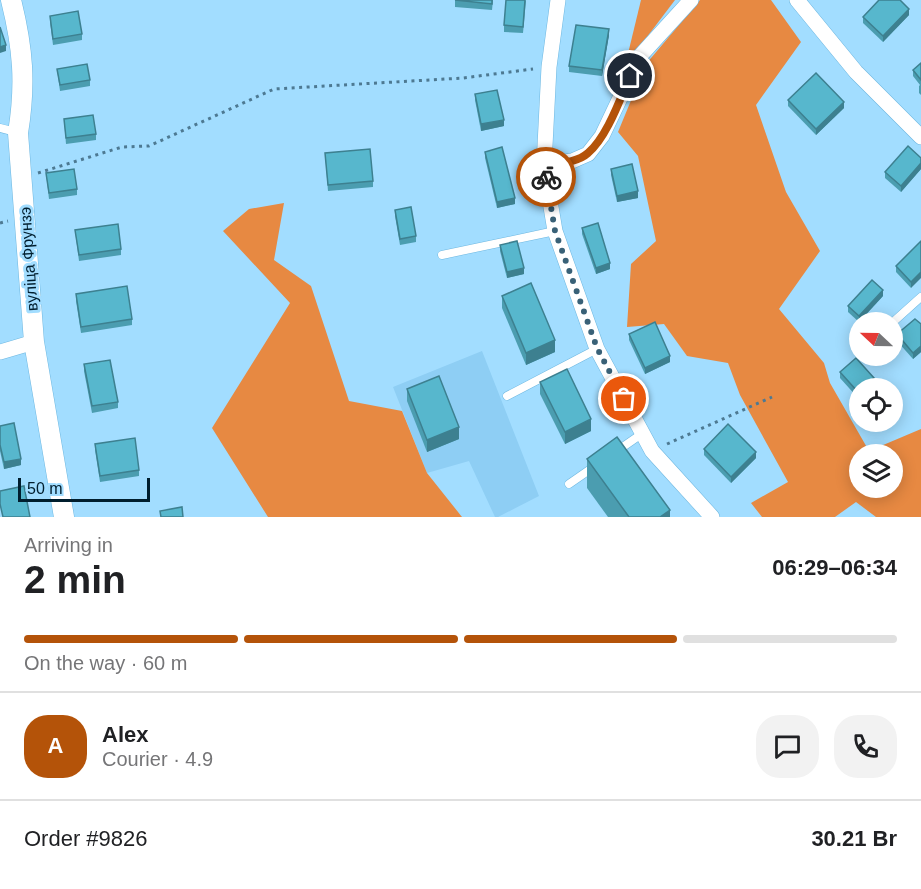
<!DOCTYPE html>
<html lang="en">
<head>
<meta charset="utf-8">
<style>
	body { margin:0; font-family:Arial,sans-serif; background:#f2f2f2; color:#202124; height:100vh; display:flex; flex-direction:column; font-size:22px; white-space:nowrap }
	* { box-sizing:border-box; margin:0 }
	p { font-size:20px; color:#757577 }
	.icon { flex:none; width:33px; height:33px; fill:none; stroke:currentColor; stroke-width:2; stroke-linecap:round; stroke-linejoin:round }
	.map { position:relative; height:517px; overflow:hidden }
	.drawer { display:flex; flex-direction:column; background:#fff; flex:1 }
	.drawer>* { flex:none }
	.needle { width:39px; rotate:292deg }
	.controls { position:absolute; left:849px; top:312px; display:grid; gap:12px }
	.controls a { display:grid; place-items:center; width:54px; height:54px; border-radius:50%; background:#fff; box-shadow:0 3px 15px #0003; font-size:30px }
	.scale { position:absolute; left:18px; bottom:15px; width:132px; box-sizing:border-box; padding-left:6px; border:3px solid #001e2e; border-top:0; font-size:16px; line-height:21px; white-space:nowrap; color:#001e2e; -webkit-text-stroke:4px #a2ddff; paint-order:stroke }
	.pin { position:absolute; display:grid; place-items:center; width:51px; height:51px; color:#fff; margin:-26px; border:3px solid #fff; border-radius:50%; box-shadow:0 2px 6px #0007 }
	.courier { position:absolute; display:grid; place-items:center; width:60px; height:60px; margin:-30px; border:4px solid #b45309; border-radius:50%; background:#fff; color:#222; box-shadow:0 2px 8px #0007 }
	.summary em { font-style:normal; font-weight:700 }
	.summary div { display:flex; flex-direction:column-reverse }
	.summary { display:flex; align-items:center; justify-content:space-between; height:102px; padding:0 24px }
	h1 { font-size:39px; font-weight:700; line-height:45px }
	.bar { display:grid; grid-template-columns:repeat(4,1fr); gap:9px 6px; align-content:center; height:72px; padding:0 24px }
	.bar i { height:8px; border-radius:4px; background:#e0e0e0 }
	.bar .active { background:#b45309 }
	.bar p { grid-column:span 4 }
	.line { display:flex; align-items:center; gap:15px; padding:0 24px; border-top:2px solid #e0e0e0 }
	.line div { flex:1 }
	.round { display:grid; place-items:center; flex:none; width:63px; height:63px; border-radius:24px; background:#f2f2f2 }
	.map>svg:first-child { display:block }
</style>
</head>
<body>
<div class="map">
<svg width="921" height="517" viewBox="0 0 921 517">
	<rect width="100%" height="100%" fill="#a2ddff"/>
	<polygon fill="#8ecef4" points="482,351 539,496 498,517 495,517 469,461 427,473 393,387"/>
	<g fill="#e78942" fill-rule="evenodd">
		<polygon points="641,0 675,0 625,66"/>
		<path d="M700,0h71l30,42 -45,63 30,87 34,59 -41,58 45,54 6,20 39,68 52,-22v88h-45l-20,-15 -21,15h-73l-11,-14 37,-21 -48,-87 -12,-32 -41,-7 -23,-32 -37,3 4,-63 25,-23 -18,-85 -20,-24 28,-68zM860,454h32v34h-32z"/>
		<polygon points="284,203 274,260 311,286 349,401 402,411 427,473 462,517 268,517 212,428 290,303 223,231 249,209"/>
	</g>
	<g fill="none" stroke-linecap="round" stroke-linejoin="round">
		<g stroke="#6db7e0" stroke-width="9">
			<g id="service">
				<polyline points="0,128 16,132"/>
				<polyline points="442,255 555,231"/>
				<polyline points="892,323 921,297"/>
				<polyline points="507,396 597,349"/>
				<polyline points="617,451 643,433"/>
				<polyline points="569,484 595,466"/>
			</g>
		</g>
		<g stroke="#6db7e0" stroke-width="16">
			<g id="minor">
				<polyline points="558,0 549,67 544,165 555,231 597,349 652,451 712,517"/>
				<polyline points="797,0 856,72 921,137"/>
				<polyline points="544,165 572,161 588,154 602,136 640,56 691,0"/>
				<polyline points="0,352 34,342"/>
			</g>
		</g>
		<g stroke="#6db7e0" stroke-width="21">
			<path id="tertiary" d="M11,0c12,48 15,84 7,133l16,209 30,175"/>
		</g>
		<g stroke="#4d7992" stroke-width="3" stroke-dasharray="3 4.5" stroke-linecap="butt">
			<polyline points="38,173 122,147 149,146 274,89 463,78 533,69"/>
			<polyline points="0,223 8,221"/>
			<polyline points="667,444 772,397"/>
		</g>
		<use href="#service" stroke="#fff" stroke-width="8"/>
		<use href="#minor" stroke="#fff" stroke-width="15"/>
		<use href="#tertiary" stroke="#fff" stroke-width="20"/>
	</g>
	<g fill="#4b9db0">
		<polygon points="455,0 493,0 492,10 455,7"/>
		<polygon points="526,0 523,33 504,32 504,25"/>
		<polygon points="909,15 883,42 863,23 863,17"/>
		<polygon points="50,16 82,34 82,40 53,45 50,22"/>
		<polygon points="609,35 602,76 569,72 569,66"/>
		<polygon points="921,63 921,95 919,93 919,86 920,85 913,76 913,70"/>
		<polygon points="57,69 90,80 90,86 60,91"/>
		<polygon points="475,94 504,126 481,131 475,100"/>
		<polygon points="788,100 844,108 816,135 788,106"/>
		<polygon points="64,119 96,134 96,140 66,144"/>
		<polygon points="485,152 515,204 497,208 485,158"/>
		<polygon points="325,153 373,181 373,187 328,191"/>
		<polygon points="921,158 921,169 901,192 885,178 885,172"/>
		<polygon points="611,169 638,198 617,202 611,175"/>
		<polygon points="46,173 77,189 77,195 49,199"/>
		<polygon points="395,210 416,236 416,242 400,245 395,216"/>
		<polygon points="582,228 610,269 596,274 582,234"/>
		<polygon points="75,230 121,249 121,255 79,261"/>
		<polygon points="921,241 911,288 896,272 896,266"/>
		<polygon points="500,245 524,274 507,278 500,251"/>
		<polygon points="76,294 132,319 132,325 81,333 76,301"/>
		<polygon points="502,296 555,352 526,365 502,308"/>
		<polygon points="883,296 859,322 848,312 848,306"/>
		<polygon points="921,324 921,352 913,359 897,341 897,334"/>
		<polygon points="629,334 670,362 645,374 629,340"/>
		<polygon points="84,364 118,402 118,408 92,413 84,371"/>
		<polygon points="840,372 874,384 870,388 860,388 858,398 840,378"/>
		<polygon points="540,382 591,431 565,444 540,394"/>
		<polygon points="407,389 459,439 427,452 407,401"/>
		<polygon points="0,426 21,465 4,469 0,451"/>
		<polygon points="95,444 139,470 139,476 100,482 95,450"/>
		<polygon points="704,449 756,458 731,483 704,455"/>
		<polygon points="587,459 670,517 608,517 587,488"/>
	</g>
	<g fill="#3d8090">
		<polygon points="909,9 909,15 883,42 883,36"/>
		<polygon points="609,29 609,35 602,76 602,70"/>
		<polygon points="6,45 6,51 0,53 0,47"/>
		<polygon points="844,102 844,108 816,135 816,129"/>
		<polygon points="504,120 504,126 481,131 481,124"/>
		<polygon points="921,163 921,169 901,192 901,186"/>
		<polygon points="638,191 638,198 617,202 617,196"/>
		<polygon points="515,198 515,204 497,208 497,202"/>
		<polygon points="610,263 610,269 596,274 596,268"/>
		<polygon points="524,268 524,274 507,278 507,272"/>
		<polygon points="921,272 921,278 911,288 911,282"/>
		<polygon points="883,290 883,296 859,322 859,316"/>
		<polygon points="555,340 555,352 526,365 526,353"/>
		<polygon points="921,346 921,352 913,359 913,353"/>
		<polygon points="670,356 670,362 645,374 645,368"/>
		<polygon points="874,378 874,384 870,388 862,388"/>
		<polygon points="591,419 591,431 565,444 565,432"/>
		<polygon points="459,427 459,439 427,452 427,440"/>
		<polygon points="756,452 756,458 731,483 731,477"/>
		<polygon points="21,459 21,465 4,469 4,462"/>
		<polygon points="670,510 670,517 660,517"/>
	</g>
	<g fill="#57b7cd" stroke="#3d8090" stroke-width="1.5">
		<polygon points="455,0 492,0 492,4"/>
		<polygon points="506,0 525,0 523,27 504,25"/>
		<polygon points="879,0 900,0 909,9 883,36 863,17"/>
		<polygon points="78,11 82,34 53,39 50,16"/>
		<polygon points="576,25 609,29 602,70 569,66"/>
		<polygon points="0,27 6,45 0,47"/>
		<polygon points="921,63 921,80 913,70"/>
		<polygon points="87,64 90,80 60,85 57,69"/>
		<polygon points="816,73 844,102 816,129 788,100"/>
		<polygon points="497,90 504,120 481,124 475,94"/>
		<polygon points="93,115 96,134 66,138 64,119"/>
		<polygon points="908,146 921,158 921,163 901,186 885,172"/>
		<polygon points="502,147 515,198 497,202 485,152"/>
		<polygon points="370,149 373,181 328,185 325,153"/>
		<polygon points="632,164 638,191 617,196 611,169"/>
		<polygon points="74,169 77,189 49,193 46,173"/>
		<polygon points="411,207 416,236 400,239 395,210"/>
		<polygon points="598,223 610,263 596,268 582,228"/>
		<polygon points="118,224 121,249 79,255 75,230"/>
		<polygon points="517,241 524,268 507,272 500,245"/>
		<polygon points="921,241 921,272 911,282 896,266"/>
		<polygon points="872,280 883,290 859,316 848,306"/>
		<polygon points="531,283 555,340 526,353 502,296"/>
		<polygon points="127,286 132,319 81,327 76,294"/>
		<polygon points="915,319 921,324 921,346 913,353 897,334"/>
		<polygon points="655,322 670,356 645,368 629,334"/>
		<polygon points="856,358 874,378 862,388 860,388 860,391 858,392 840,372"/>
		<polygon points="110,360 118,402 92,406 84,364"/>
		<polygon points="567,369 591,419 565,432 540,382"/>
		<polygon points="439,376 459,427 427,440 407,389"/>
		<polygon points="14,423 21,459 4,462 0,445 0,426"/>
		<polygon points="728,424 756,452 731,477 704,449"/>
		<polygon points="617,437 670,510 660,517 629,517 587,459"/>
		<polygon points="135,438 139,470 100,476 95,444"/>
		<polygon points="24,486 30,517 3,517 0,504 0,491"/>
		<polygon points="182,507 183,517 161,517 160,511"/>
	</g>
	<g fill="none" stroke-linecap="round" stroke-linejoin="round">
		<polyline stroke="#396177" stroke-width="6" stroke-dasharray="0 10.8" points="546,177 555,231 597,348 624,399"/>
		<path stroke="#b45309" stroke-width="8" d="M546,177l-2,-12c14,-2 33,-2 44,-12 19,-16 32,-54 42,-77"/>
	</g>
	<g text-anchor="middle" stroke-width="6" stroke-linejoin="round" paint-order="stroke">
		<g font-size="16" fill="#001e2e" stroke="#a2ddff">
			<text transform="translate(28 259) rotate(-94)" y="6">вуліца Фрунзэ</text>
		</g>
	</g>
</svg>
<div class="controls">
<a><svg class="needle" viewBox="-14 -14 28 28"><path d="M0-13l5 13h-10z" fill="#e53935"/><path d="M0 13l5-13h-10z" fill="#757577"/></svg></a>
<a><svg class="icon" aria-label="locate" viewBox="0 0 24 24"><circle cx="12" cy="12" r="6"/><path d="M12 2v4M12 18v4M2 12h4M18 12h4"/></svg></a>
<a><svg class="icon" aria-label="layers" viewBox="0 0 24 24"><path d="M12 4l9 5-9 5-9-5zM3 14l9 5 9-5"/></svg></a>
</div>
<div class="scale">50 m</div>
<div class="pin" style="left:624px;top:399px;background:#ea580c"><svg class="icon" aria-label="bag" viewBox="0 0 24 24"><path d="M5 8h14l-1 12H6zM9 8a3 3 0 0 1 6 0"/></svg></div>
<div class="pin" style="left:630px;top:76px;background:#1f2937"><svg class="icon" aria-label="home" viewBox="0 0 24 24"><path d="M3 11l9-7 9 7M6 9v11h12V9"/></svg></div>
<div class="courier" style="left:546px;top:177px"><svg class="icon" aria-label="bike" viewBox="0 0 24 24"><circle cx="6" cy="16" r="4"/><circle cx="18" cy="16" r="4"/><path d="M6 16l4-8h5l3 8M10 8l3 8H6M13 5h3"/></svg></div>
</div>
<section class="drawer">
<div class="summary"><div><h1>2 min</h1><p>Arriving in</p></div><em>06:29–06:34</em></div>
<div class="bar"><i class="active"></i><i class="active"></i><i class="active"></i><i></i><p>On the way · 60 m</p></div>
<div class="line" style="height:108px"><b class="round" style="background:#b45309;color:#fff">A</b><div><b>Alex</b><p>Courier · 4.9</p></div><a class="round"><svg class="icon" aria-label="chat" viewBox="0 0 24 24"><path d="M4 5h16v11H9l-5 4z"/></svg></a><a class="round"><svg class="icon" aria-label="phone" viewBox="0 0 24 24"><path d="M5 4h4l2 5-3 2q2 4 5 5l2-3 5 2v4C11 20 4 13 5 4z"/></svg></a></div>
<div class="line" style="height:78px"><div>Order #9826</div><b>30.21 Br</b></div>
</section>
</body>
</html>
